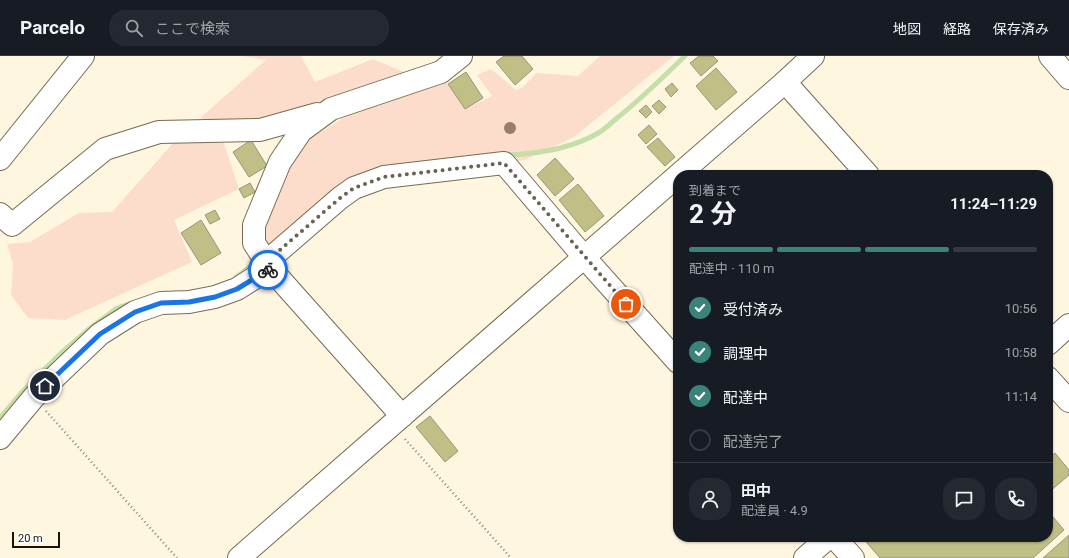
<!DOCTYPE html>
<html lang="ja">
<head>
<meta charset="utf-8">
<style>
	body { margin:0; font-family:Roboto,"Noto Sans JP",sans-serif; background:#242831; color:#f1f3f6; height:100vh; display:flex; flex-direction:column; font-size:15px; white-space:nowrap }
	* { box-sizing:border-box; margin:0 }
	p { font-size:13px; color:#9ea1a6 }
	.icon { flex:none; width:22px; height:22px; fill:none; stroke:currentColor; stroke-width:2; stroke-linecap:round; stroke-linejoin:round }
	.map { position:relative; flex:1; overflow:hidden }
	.drawer { position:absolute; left:673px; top:114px; width:380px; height:372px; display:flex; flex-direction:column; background:#171b24; border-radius:16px; box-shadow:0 1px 3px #0004 }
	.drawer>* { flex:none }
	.scale { position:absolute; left:12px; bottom:10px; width:48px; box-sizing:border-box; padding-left:4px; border:2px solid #18140a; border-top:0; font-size:11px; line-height:14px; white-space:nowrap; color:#18140a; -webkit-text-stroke:3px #fff; paint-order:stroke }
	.pin { position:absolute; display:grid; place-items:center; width:34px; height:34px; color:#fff; margin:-17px; border:2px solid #fff; border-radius:50%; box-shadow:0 1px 4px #0007 }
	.courier { position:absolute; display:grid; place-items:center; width:40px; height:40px; margin:-20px; border:3px solid #1a73e8; border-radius:50%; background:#fff; color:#222; box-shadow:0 1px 5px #0007 }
	.overview em { font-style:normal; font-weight:700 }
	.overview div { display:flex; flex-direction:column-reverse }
	.overview { display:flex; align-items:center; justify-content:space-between; height:68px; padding:0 16px }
	h1 { font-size:26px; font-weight:700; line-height:30px }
	.bar { display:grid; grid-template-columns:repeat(4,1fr); gap:6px 4px; align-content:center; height:48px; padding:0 16px }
	.bar i { height:5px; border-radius:3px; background:#363941 }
	.bar .on { background:#3b827a }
	.bar p { grid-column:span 4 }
	.line { display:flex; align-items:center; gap:10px; padding:0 16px; border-top:1px solid #363941 }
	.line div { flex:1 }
	.round { display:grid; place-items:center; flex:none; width:42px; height:42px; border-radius:16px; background:#242831 }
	ol { padding:0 16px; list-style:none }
	li { display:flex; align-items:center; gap:12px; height:44px }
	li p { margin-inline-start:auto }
	li .icon { padding:4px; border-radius:50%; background:#3b827a; color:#fff; stroke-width:4 }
	li:last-child { color:#9ea1a6 }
	li i { width:22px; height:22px; border:2px solid #363941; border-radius:50% }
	header { display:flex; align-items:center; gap:24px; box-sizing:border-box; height:56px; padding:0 20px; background:#171b24; border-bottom:1px solid #363941 }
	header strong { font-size:19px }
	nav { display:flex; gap:22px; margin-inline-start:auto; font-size:14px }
	.search { width:280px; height:36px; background:#242831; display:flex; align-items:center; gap:10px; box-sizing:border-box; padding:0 14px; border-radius:16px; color:#9ea1a6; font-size:15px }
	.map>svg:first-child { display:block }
</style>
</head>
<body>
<header>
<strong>Parcelo</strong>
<div class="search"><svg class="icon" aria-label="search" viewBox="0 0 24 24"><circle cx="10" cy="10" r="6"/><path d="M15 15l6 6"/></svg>ここで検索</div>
<nav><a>地図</a><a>経路</a><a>保存済み</a></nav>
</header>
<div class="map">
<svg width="1069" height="502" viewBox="0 0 1069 502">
	<rect width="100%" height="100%" fill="#fff6e0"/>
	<g fill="#fcdccb">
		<polygon points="242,0 301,0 315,26 373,3 421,23 219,75 200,62 266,4"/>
		<polygon points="600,0 674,0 574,81 525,104 504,107 384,121 271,198 263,189 264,157 278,124 304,87 357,53 443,22 465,53 492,40 477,19 491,13 516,34 523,31 536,17 578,20"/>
		<polygon points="183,76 224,87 239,133 174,164 192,206 65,264 28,262 11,239 13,208 7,188 30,186 79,157 112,156"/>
	</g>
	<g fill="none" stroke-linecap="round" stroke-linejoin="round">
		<g stroke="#c6dfa9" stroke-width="5">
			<path d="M505,99c32,-1 67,-6 95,-23 6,-4 11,-9 17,-14 24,-19 46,-41 68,-62"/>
			<polyline points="235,222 259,204"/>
			<polyline points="0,362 21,337 60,298 89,273 117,252 132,247"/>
		</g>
	</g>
	<g fill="#bfbf86" stroke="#96977b">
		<polygon points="504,0 522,0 533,13 515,29 496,6"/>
		<polygon points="699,0 713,0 718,5 701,20 690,7"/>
		<polygon points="716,12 737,36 716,54 696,30"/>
		<polygon points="466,16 483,42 465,53 448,28"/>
		<polygon points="672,27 678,34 671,41 665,33"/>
		<polygon points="659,44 666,51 659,58 652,50"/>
		<polygon points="646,49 652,56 646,62 639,55"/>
		<polygon points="649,69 657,78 646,88 638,79"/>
		<polygon points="658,82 675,101 665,110 647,91"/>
		<polygon points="251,84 267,110 249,121 233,96"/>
		<polygon points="555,102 574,123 555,140 537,119"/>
		<polygon points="250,127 255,136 244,142 239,133"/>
		<polygon points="578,128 604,160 585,176 559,144"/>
		<polygon points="215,154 220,163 210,168 205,159"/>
		<polygon points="201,164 221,197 201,209 181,177"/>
		<polygon points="430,360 458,395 445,406 416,371"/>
		<polygon points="1055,397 1069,414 1069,419 1048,437 1048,403"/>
		<polygon points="1048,455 1064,474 1033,502 880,502 862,481 1048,481"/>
		<polygon points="1069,479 1069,502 1043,502"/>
	</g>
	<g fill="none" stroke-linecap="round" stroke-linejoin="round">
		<g stroke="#766c53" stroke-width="24">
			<g id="minor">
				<polyline points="1050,0 1069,22"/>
				<polyline points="785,26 868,119"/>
				<polyline points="0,103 83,0"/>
				<polyline points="0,158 12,169 105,93 159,76 260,74 317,58"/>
				<polyline points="266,206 340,142 354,132 384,121 504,107 584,201 678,306"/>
				<polyline points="1048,288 1069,269"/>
				<polyline points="1048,322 1069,345"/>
				<polyline points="402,360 270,212 254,187 254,169 280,106 301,75 331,53 441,16 461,0"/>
				<polyline points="0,382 34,341 100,278 135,256 161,247 189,246 215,241 237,233 270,212"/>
				<polyline points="834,481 853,502"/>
				<polyline points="239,502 785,26 813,0"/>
				<polyline points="805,502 829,481"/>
			</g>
		</g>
		<g stroke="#8d8676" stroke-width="2.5" stroke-dasharray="1 3" stroke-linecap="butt">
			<polyline points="46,355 177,502"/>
			<polyline points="405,383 511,502"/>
		</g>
		<use href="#minor" stroke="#fff" stroke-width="22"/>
	</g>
	<circle fill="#967f69" cx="510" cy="72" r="6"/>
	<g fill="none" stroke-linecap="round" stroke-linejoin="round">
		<polyline stroke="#696355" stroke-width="4" stroke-dasharray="0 7.2" points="268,214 270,212 266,206 340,142 354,132 384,121 504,107 626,248"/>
		<polyline stroke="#1a73e8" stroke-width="5" points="45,330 100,278 135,256 161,247 189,246 215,241 237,233 268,214"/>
	</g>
</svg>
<div class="scale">20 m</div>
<div class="pin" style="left:626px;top:248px;background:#ea580c"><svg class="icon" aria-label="bag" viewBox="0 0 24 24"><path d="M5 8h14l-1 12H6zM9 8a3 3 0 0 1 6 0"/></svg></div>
<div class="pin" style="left:45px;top:330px;background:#1f2937"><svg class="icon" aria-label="home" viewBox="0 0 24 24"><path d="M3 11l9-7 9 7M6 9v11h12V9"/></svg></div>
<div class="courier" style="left:268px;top:214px"><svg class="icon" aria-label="bike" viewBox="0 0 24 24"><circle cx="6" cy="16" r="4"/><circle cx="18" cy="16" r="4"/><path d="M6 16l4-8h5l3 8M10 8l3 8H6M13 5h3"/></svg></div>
<section class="drawer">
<div class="overview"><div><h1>2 分</h1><p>到着まで</p></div><em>11:24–11:29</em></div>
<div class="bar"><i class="on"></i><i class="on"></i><i class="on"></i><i></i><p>配達中 · 110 m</p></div>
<ol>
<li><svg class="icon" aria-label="check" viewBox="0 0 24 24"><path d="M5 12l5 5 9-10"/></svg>受付済み<p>10:56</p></li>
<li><svg class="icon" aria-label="check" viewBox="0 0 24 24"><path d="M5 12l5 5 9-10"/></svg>調理中<p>10:58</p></li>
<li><svg class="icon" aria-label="check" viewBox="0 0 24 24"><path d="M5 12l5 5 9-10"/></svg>配達中<p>11:14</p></li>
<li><i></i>配達完了</li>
</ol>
<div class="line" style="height:72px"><a class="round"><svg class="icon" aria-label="person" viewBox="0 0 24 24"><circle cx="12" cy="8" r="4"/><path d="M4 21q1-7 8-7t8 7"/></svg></a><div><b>田中</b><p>配達員 · 4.9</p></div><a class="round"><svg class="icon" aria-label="chat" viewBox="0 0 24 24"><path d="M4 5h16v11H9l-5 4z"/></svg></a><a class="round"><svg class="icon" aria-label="phone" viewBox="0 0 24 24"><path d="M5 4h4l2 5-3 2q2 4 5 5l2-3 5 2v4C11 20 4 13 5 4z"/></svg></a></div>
</section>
</div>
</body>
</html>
